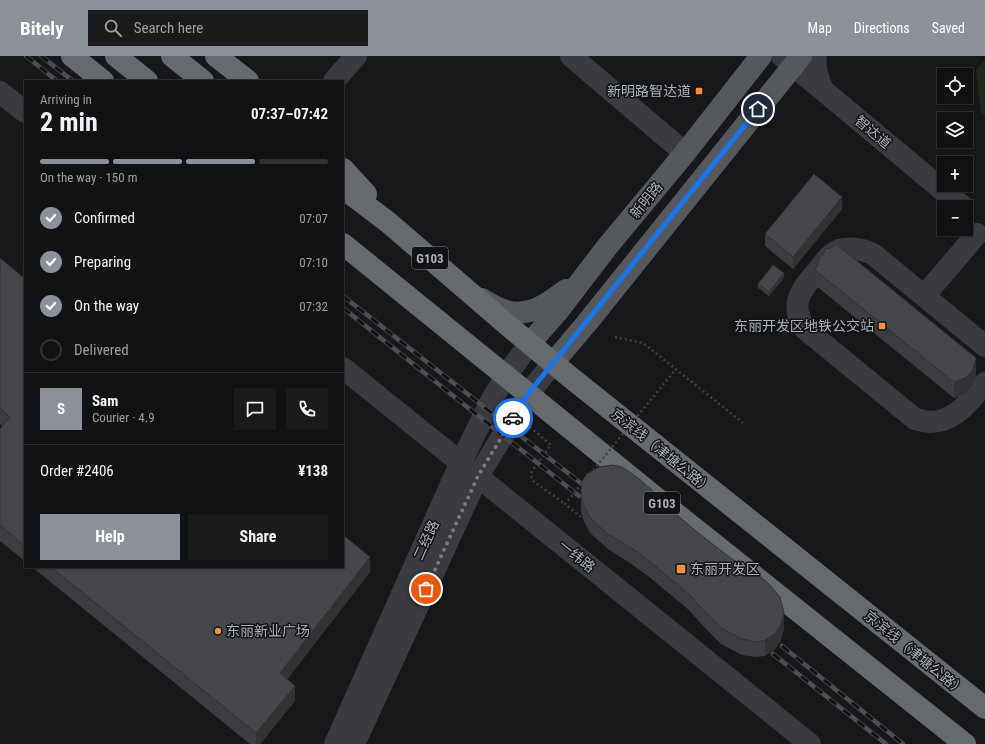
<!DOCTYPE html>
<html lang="en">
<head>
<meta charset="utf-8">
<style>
	body { margin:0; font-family:"Roboto Condensed","Noto Sans SC",sans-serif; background:#1b1b1d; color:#f1f3f6; height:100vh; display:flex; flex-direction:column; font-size:15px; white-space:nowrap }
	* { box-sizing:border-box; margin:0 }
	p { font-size:13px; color:#9c9ea0 }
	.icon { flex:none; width:22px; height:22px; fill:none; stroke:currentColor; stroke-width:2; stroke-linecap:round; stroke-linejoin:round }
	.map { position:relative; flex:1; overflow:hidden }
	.sheet { position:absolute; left:24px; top:24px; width:320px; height:488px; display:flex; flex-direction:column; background:#121214; border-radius:0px; box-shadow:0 1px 3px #0004,0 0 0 1px #313234 }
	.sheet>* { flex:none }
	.fabs { position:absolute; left:937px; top:12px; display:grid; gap:8px }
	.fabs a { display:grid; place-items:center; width:36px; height:36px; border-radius:0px; background:#121214; box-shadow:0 1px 3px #0004,0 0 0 1px #313234; font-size:20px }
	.pin { position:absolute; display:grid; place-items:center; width:34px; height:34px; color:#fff; margin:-17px; border:2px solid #fff; border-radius:50%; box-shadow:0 1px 4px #0007 }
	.courier { position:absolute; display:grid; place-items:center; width:40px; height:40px; margin:-20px; border:3px solid #1a73e8; border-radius:50%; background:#fff; color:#222; box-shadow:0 1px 5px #0007 }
	.head em { font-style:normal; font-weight:700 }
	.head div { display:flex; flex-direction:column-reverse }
	.head { display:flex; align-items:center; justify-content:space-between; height:68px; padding:0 16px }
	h1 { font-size:26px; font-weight:700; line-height:30px }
	.bar { display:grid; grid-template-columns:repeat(4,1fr); gap:6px 4px; align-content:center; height:48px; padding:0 16px }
	.bar i { height:5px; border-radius:3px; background:#313234 }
	.bar .active { background:#8c9099 }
	.bar p { grid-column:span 4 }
	.line { display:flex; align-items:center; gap:10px; padding:0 16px; border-top:1px solid #313234 }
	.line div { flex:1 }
	.round { display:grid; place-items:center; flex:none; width:42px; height:42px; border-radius:0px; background:#1b1b1d }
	ol { padding:0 16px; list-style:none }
	li { display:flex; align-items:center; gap:12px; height:44px }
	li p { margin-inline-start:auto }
	li .icon { padding:4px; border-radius:50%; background:#8c9099; color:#fff; stroke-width:4 }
	li:last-child { color:#9c9ea0 }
	li i { width:22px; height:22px; border:2px solid #313234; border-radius:50% }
	.button { display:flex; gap:8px; margin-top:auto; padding:8px 16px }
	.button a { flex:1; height:46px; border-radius:0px; background:#8c9099; color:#fff; font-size:16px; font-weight:700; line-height:46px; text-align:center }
	.button a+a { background:#1b1b1d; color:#f1f3f6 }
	header { display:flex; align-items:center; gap:24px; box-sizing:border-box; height:56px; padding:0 20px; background:#8c9099; color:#fff }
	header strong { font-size:19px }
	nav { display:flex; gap:22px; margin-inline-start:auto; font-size:14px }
	.search { width:280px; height:36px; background:#1b1b1d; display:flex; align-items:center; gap:10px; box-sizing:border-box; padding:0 14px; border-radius:0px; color:#9c9ea0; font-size:15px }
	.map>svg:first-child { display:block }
</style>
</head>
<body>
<header>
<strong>Bitely</strong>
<div class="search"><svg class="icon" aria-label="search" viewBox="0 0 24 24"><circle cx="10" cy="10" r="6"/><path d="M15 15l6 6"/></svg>Search here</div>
<nav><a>Map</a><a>Directions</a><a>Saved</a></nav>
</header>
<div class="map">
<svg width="985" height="688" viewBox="0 0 985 688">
	<rect width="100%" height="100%" fill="#18181a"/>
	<polygon fill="#202820" points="985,4 985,59 981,57 976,14"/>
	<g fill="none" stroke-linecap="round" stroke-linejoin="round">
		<g stroke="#3f4246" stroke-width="2.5" stroke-dasharray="2 3" stroke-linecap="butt">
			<polyline points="615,281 643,287 743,367"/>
			<polyline points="530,371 551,389 532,415 531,420 533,425 565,448"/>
		</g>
		<g stroke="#393b3f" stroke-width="22">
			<polyline points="571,0 685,97"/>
			<polyline points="782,0 963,151"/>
			<path d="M816,0c-2,12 2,23 7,34"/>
			<polyline points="334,25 356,0"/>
			<polyline points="0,36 25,56"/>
			<polyline points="924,240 977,178"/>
			<path d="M985,290l-112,-92c-11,-5 -22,-7 -34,-4 -9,4 -14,11 -20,19 -17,20 -31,34 -14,60l110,90c5,1 10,3 15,3 26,0 40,-22 55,-39"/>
			<polyline points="343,312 810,688"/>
			<polyline points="335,688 461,406 493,341 506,320 530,287"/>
			<polyline points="354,688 478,420 528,338 553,307"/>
		</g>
		<g stroke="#55595e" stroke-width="22">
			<path d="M482,243c8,5 18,11 28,13 22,4 40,-10 56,-22"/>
			<polyline points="530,287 558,255 607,191 685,97 761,0"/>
			<polyline points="553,307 586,268 801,0"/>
		</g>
		<g stroke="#666a6f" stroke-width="22">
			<polyline points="72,0 103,25"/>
			<polyline points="116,0 147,25"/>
			<polyline points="172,0 203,25"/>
			<polyline points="216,0 248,25"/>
			<polyline points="343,113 366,138"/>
			<polyline points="343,132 389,167 505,267 570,321 985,652"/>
			<polyline points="343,188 660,445 965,688"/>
		</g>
		<g stroke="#4c4f54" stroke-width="4.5">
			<g id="rail">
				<polyline points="26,0 57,25"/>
				<polyline points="41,0 73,25"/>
				<polyline points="343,240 587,432"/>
				<polyline points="343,252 579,440"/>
				<polyline points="782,590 903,688"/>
				<polyline points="773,598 886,688"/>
			</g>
		</g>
		<use href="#rail" stroke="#131315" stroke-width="3" stroke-dasharray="9" stroke-linecap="butt"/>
		<g stroke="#3f4246" stroke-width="2.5" stroke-dasharray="2 3" stroke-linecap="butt">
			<polyline points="590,418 676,313"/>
			<polyline points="581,461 565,448 584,425"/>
		</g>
	</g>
	<g fill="#3b3d40">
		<polygon points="842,153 793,213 765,190 765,178"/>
		<polygon points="0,202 25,223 25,505 0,485 0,373 2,370 0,368"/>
		<polygon points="818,208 976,318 973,329 965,338 954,342 815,229 815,214"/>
		<polygon points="784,222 769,240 758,232 758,228"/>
		<polygon points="581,440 784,572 781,584 775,593 765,600 756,601 742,599 721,588 705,572 689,554 648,520 630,507 608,493 590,477 584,466 581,455"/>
		<polygon points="32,511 343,511 370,516 287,623 295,645 260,688 250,688"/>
	</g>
	<g fill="#303234">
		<polygon points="842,141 842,153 793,213 793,201"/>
		<polygon points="784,217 784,222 769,240 769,236"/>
		<polygon points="976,302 976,318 973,329 965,338 954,342 954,326"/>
		<polygon points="370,501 370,516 280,633 280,617"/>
		<polygon points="784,557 784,572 781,584 775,593 765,600 765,584"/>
		<polygon points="295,630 295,645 260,688 256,688 256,677"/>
	</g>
	<g fill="#45474a" stroke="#303234">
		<polygon points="814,118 842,141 793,201 765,178"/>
		<polygon points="836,188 976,302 973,314 965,322 954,326 815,214 818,208 819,202 823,199 825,193 831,192"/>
		<polygon points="0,202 25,223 25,490 0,469 0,373 10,361 0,352"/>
		<polygon points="773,209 784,217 769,236 758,228"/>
		<polygon points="613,409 622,411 638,422 654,436 670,453 697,476 732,503 753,515 768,527 780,541 784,557 781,568 775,578 765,584 756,586 742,583 721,572 705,556 689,538 648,504 630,491 608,478 590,462 584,450 581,440 582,425 587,418 599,411"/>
		<polygon points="343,479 370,501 280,617 295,630 256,677 51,511 343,511"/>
	</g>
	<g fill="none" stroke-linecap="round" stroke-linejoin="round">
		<polyline stroke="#787c81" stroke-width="4" stroke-dasharray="0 7.2" points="426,533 478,420 513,362"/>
		<polyline stroke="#1a73e8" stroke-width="5" points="513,362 528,338 536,328 758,53"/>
	</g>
	<g fill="#e79543" stroke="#131315" stroke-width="1.5">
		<rect x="695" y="31" width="8" height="8" rx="2"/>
		<rect x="878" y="266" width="8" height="8" rx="2"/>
		<rect x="676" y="508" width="10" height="10" rx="2"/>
		<circle cx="218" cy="575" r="4"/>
	</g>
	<g text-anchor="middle" stroke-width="3" stroke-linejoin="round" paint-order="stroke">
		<g fill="#131315" stroke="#7d8288" stroke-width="1">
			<rect x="412" y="191" width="36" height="22" rx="3"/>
			<rect x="644" y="436" width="36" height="22" rx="3"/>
		</g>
		<g font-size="13" font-weight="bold" fill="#abb2b9">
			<text x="430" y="207">G103</text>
			<text x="662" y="452">G103</text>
		</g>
		<g font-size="14" fill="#abb2b9" stroke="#131315" text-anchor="end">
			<text x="691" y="40">新明路智达道</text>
			<text x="874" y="275">东丽开发区地铁公交站</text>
			<text x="690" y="518" text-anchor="start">东丽开发区</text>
			<text x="226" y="580" text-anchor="start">东丽新业广场</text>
		</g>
		<g font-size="14" fill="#abb2b9" stroke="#131315">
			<text transform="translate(873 76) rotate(40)" y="5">智达道</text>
			<text transform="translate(646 144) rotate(-51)" y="5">新明路</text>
			<text transform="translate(662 395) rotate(39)" y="5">京滨线（津塘公路）</text>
			<text transform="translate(426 484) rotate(-66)" y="5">二经路</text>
			<text transform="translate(577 500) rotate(39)" y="5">一纬路</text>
			<text transform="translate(915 597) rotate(39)" y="5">京滨线（津塘公路）</text>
		</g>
	</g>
</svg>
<div class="fabs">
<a><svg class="icon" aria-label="locate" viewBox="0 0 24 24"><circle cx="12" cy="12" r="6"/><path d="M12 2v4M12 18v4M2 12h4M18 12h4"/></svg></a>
<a><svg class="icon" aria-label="layers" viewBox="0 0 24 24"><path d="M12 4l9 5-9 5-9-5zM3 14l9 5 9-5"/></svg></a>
<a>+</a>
<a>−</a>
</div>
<div class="pin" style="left:426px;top:533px;background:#ea580c"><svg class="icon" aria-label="bag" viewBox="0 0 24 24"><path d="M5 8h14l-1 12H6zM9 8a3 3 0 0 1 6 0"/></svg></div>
<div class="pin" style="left:758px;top:53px;background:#1f2937"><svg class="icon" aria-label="home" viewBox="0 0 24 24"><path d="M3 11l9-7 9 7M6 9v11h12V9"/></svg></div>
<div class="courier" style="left:513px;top:362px"><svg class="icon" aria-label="car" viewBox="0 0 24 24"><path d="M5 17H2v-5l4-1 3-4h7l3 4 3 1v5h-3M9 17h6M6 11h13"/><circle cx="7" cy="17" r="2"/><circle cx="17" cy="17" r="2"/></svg></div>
<section class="sheet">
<div class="head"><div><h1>2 min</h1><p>Arriving in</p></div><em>07:37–07:42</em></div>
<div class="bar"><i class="active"></i><i class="active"></i><i class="active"></i><i></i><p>On the way · 150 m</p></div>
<ol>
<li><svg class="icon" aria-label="check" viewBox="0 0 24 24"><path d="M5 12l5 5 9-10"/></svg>Confirmed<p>07:07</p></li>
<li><svg class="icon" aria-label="check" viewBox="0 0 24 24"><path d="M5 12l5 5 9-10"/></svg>Preparing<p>07:10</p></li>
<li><svg class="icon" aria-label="check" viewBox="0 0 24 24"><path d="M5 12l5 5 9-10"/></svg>On the way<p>07:32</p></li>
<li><i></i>Delivered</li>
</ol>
<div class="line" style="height:72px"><b class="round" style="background:#8c9099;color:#fff">S</b><div><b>Sam</b><p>Courier · 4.9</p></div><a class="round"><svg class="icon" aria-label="chat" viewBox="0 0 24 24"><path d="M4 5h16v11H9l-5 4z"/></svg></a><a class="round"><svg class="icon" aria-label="phone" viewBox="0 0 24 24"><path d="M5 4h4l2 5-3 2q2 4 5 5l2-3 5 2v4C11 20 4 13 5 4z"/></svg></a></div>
<div class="line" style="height:52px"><div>Order #2406</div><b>¥138</b></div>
<div class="button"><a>Help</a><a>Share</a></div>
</section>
</div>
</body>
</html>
